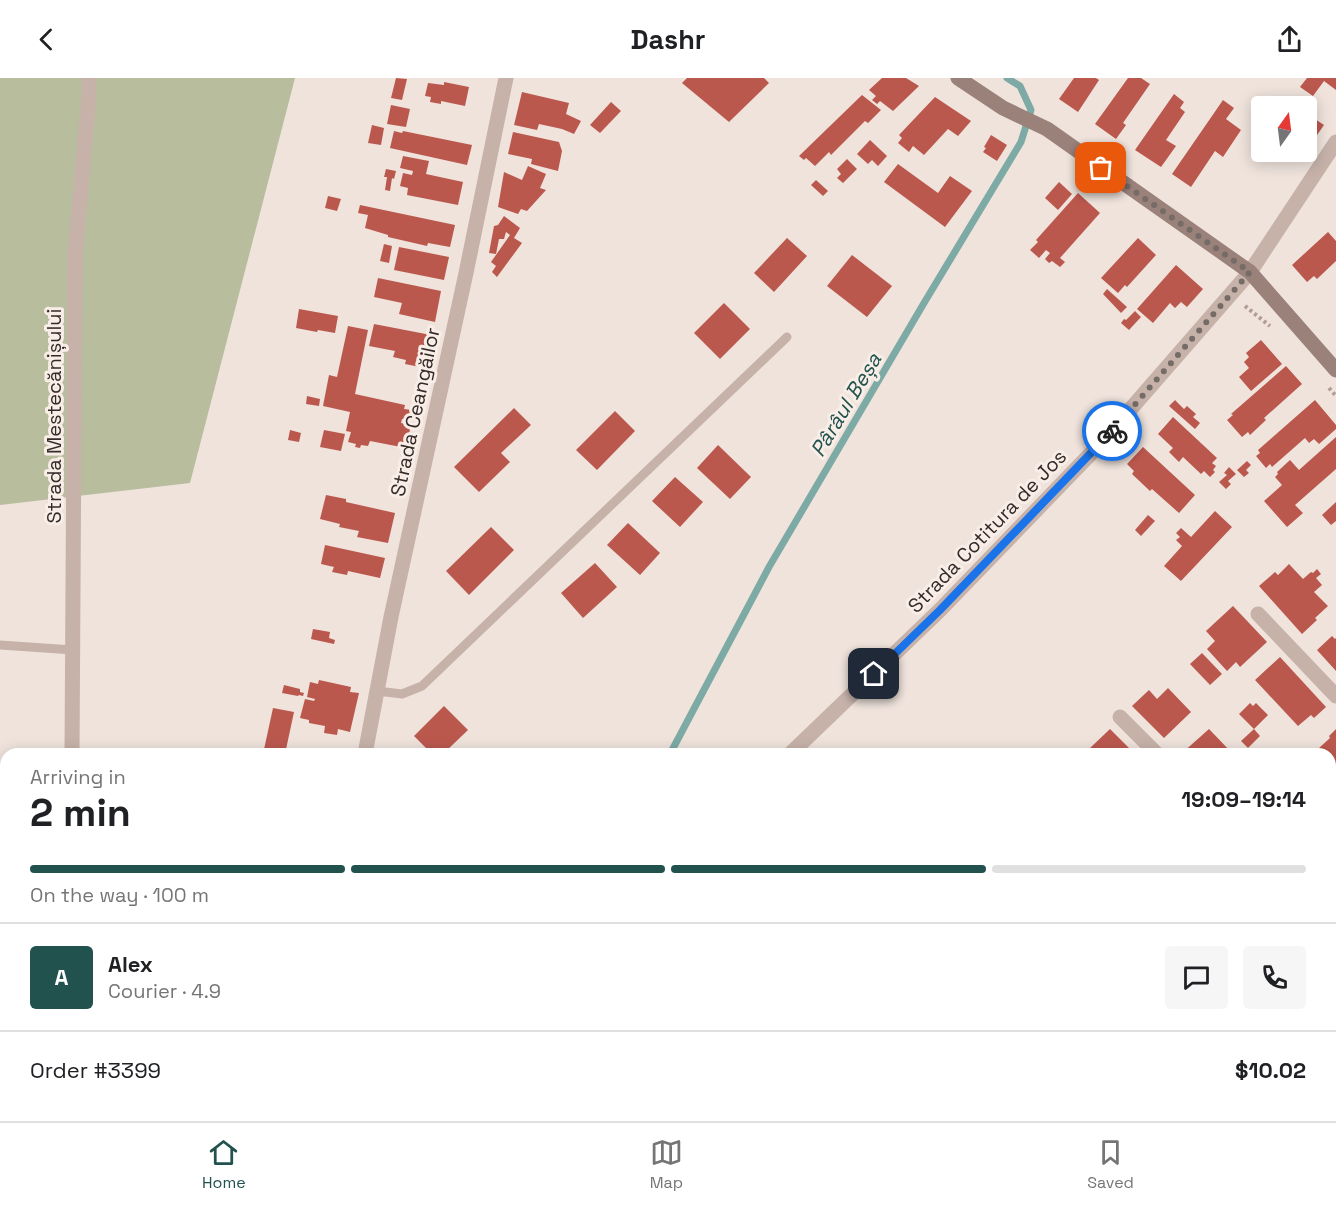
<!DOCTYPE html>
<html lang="en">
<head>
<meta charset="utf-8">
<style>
	body { margin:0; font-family:"Space Grotesk",sans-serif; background:#f6f6f6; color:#202124; height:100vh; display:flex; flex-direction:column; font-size:22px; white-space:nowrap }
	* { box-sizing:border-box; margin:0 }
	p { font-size:20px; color:#757577 }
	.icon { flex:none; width:33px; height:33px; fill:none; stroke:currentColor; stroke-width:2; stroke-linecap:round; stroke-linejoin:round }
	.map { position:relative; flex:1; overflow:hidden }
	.details { position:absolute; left:0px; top:670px; width:1336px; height:374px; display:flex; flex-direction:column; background:#fff; border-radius:18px 18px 0 0; box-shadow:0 3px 15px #0003 }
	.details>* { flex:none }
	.needle { width:39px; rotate:14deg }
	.buttons { position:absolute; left:1251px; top:18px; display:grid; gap:12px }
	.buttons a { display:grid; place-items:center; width:66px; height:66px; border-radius:6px; background:#fff; box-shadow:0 3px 15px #0003; font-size:30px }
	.pin { position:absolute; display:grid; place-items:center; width:51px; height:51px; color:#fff; margin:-26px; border-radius:12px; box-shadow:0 3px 9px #0006 }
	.courier { position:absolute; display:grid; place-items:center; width:60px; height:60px; margin:-30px; border:4px solid #1a73e8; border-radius:50%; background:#fff; color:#222; box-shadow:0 2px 8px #0007 }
	.head em { font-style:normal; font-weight:800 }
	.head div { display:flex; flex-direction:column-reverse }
	.head { display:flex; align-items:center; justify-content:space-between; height:102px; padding:0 30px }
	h1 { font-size:39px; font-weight:800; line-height:45px }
	.bar { display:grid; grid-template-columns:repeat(4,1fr); gap:9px 6px; align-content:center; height:72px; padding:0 30px }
	.bar i { height:8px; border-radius:4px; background:#e0e0e0 }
	.bar .active { background:#21524e }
	.bar p { grid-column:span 4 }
	.line { display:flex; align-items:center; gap:15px; padding:0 30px; border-top:2px solid #e0e0e0 }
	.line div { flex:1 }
	.round { display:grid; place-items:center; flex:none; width:63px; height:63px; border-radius:6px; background:#f6f6f6 }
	header { display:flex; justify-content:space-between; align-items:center; height:78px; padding:0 30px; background:#fff; font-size:27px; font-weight:800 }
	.tab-bar { display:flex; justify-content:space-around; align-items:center; height:84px; border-top:2px solid #e0e0e0; background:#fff; font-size:16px; color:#757577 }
	.tab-bar a { display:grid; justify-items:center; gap:3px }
	.tab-bar .active { color:#21524e }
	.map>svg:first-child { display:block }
</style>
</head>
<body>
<header><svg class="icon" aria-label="back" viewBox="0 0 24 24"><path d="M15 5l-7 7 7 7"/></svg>Dashr<svg class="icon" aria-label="share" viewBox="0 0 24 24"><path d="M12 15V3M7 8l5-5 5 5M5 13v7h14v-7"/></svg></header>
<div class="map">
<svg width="1336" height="1043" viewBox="0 0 1336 1043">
	<rect width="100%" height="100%" fill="#efe3dc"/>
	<polygon fill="#b7bd9d" points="0,0 295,0 190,405 0,427"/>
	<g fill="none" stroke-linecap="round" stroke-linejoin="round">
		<g stroke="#7daaa5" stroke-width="7">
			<polyline points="670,676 769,489 924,225 1021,64 1031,32 1020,8 1007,0"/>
			<polyline points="476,1043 479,1038"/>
		</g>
	</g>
	<g fill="#bb584e">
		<polygon points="396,0 407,1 402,22 391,20"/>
		<polygon points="687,0 764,0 769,5 729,44 682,5"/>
		<polygon points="882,0 906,0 919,8 893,33 880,23 877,26 872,22 876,18 869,12"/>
		<polygon points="1074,0 1096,0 1099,2 1078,34 1059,21"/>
		<polygon points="1128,0 1141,0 1150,6 1123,45 1126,47 1116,61 1095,46"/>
		<polygon points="1307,0 1336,0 1336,12 1324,3 1313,18 1300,9"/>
		<polygon points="444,4 469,9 465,28 441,23 441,26 430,24 431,19 425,18 428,5 444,7"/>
		<polygon points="522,14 569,25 566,36 581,43 574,56 562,51 539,46 537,52 514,47"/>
		<polygon points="1174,16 1184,24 1180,30 1185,34 1166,62 1176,68 1161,89 1135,72"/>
		<polygon points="862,17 881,32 868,45 865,43 831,77 829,74 815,88 806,80 804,82 799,78"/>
		<polygon points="935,19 971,43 958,58 948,51 924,77 913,68 909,74 898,65 902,60 899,57"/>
		<polygon points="1223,22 1234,30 1226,41 1241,52 1223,79 1215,73 1191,109 1172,96"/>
		<polygon points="611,24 621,33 600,55 590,47"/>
		<polygon points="391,27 410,31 406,49 387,46"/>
		<polygon points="1306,35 1324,47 1306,73"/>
		<polygon points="372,47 384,50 381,67 368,65"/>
		<polygon points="394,53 402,55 403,53 472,67 467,87 390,70"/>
		<polygon points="513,54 559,64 562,73 558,93 531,86 532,81 508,76"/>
		<polygon points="991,57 1007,67 997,83 983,74 986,70 984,69"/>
		<polygon points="870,62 887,78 878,88 872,82 868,86 857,76"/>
		<polygon points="403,78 429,83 426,96 463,104 458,127 407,117 408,110 400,108 403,95 412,97 413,93 400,90"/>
		<polygon points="847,81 857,91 843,105 837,100 841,96 837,91"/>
		<polygon points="898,86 938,115 950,98 972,113 945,149 884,104"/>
		<polygon points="528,88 546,96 540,110 546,112 527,133 521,131 518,136 498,129 504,94 522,102"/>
		<polygon points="386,91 396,93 394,101 392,100 390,113 385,112 387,99 384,99"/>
		<polygon points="816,102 828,113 823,118 811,107"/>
		<polygon points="1059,104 1072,116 1058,132 1045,120"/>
		<polygon points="1078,115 1100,135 1060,180 1065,184 1060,189 1052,183 1049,185 1045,181 1050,175 1046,172 1039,180 1030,172 1038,164 1036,162"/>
		<polygon points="328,118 341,121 337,133 325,130"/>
		<polygon points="360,127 455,147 450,169 428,165 427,168 388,159 388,157 365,150 368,137 358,135"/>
		<polygon points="504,138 520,150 514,160 522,165 497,199 492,194 496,188 491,184 510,157 506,154 504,161 499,161 496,176 489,175 494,148 498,147"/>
		<polygon points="1328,154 1336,163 1336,183 1317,201 1314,198 1307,204 1292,187"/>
		<polygon points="787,160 807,178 774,214 754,195"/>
		<polygon points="1138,160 1156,177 1127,209 1125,207 1118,215 1101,200"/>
		<polygon points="384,166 392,168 389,185 380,183"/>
		<polygon points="399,169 449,179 444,202 394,192"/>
		<polygon points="852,177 892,208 867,239 827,208"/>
		<polygon points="1176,187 1203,211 1187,229 1181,224 1175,230 1170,225 1153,245 1137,231"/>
		<polygon points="378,200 441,213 435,244 399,236 402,225 374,219"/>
		<polygon points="1107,211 1127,229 1121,235 1103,216"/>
		<polygon points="724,225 750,251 720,281 694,255"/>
		<polygon points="299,231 338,238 335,255 318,252 317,254 296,250"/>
		<polygon points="1135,233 1141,239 1129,252 1121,245 1124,241 1126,242"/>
		<polygon points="374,246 431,257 425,290 405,286 406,282 393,279 395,273 369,268"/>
		<polygon points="348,248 368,252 355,316 405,327 404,331 412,332 410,342 402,341 401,345 411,347 406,370 370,363 368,368 361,367 360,370 355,369 356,366 348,364 351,354 346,353 350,334 323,328 329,297 337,299"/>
		<polygon points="1261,262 1282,286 1251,313 1239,299 1249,290 1244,284 1249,279 1246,275"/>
		<polygon points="1286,288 1302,306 1264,340 1266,342 1250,357 1248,354 1242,359 1227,342 1233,337 1231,336"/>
		<polygon points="307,318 320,321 319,328 306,326"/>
		<polygon points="1175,322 1184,331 1187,328 1196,336 1193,339 1200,345 1195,351 1169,328"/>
		<polygon points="1315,322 1336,347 1336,351 1319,366 1314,361 1309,365 1305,360 1272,389 1270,386 1266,390 1256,378 1260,375 1258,372"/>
		<polygon points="514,330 531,347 501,375 510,384 479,414 454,389"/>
		<polygon points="615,333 635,353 597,392 576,372"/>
		<polygon points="1173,339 1217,380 1212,385 1216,388 1213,392 1215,394 1210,399 1204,393 1201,396 1183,379 1179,384 1169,374 1173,370 1158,356"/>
		<polygon points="290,352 301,355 299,364 288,362"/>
		<polygon points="324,352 345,356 341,373 320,369"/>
		<polygon points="1336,359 1336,391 1295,427 1303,435 1287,449 1264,423 1282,407 1275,399 1278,396 1277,394 1290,382 1299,392"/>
		<polygon points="718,367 751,399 730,421 697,390"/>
		<polygon points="1143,369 1195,417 1179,435 1152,411 1150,413 1132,396 1134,393 1127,386"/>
		<polygon points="1247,383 1251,387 1246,392 1249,395 1244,399 1237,392"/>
		<polygon points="1229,389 1236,396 1228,403 1231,406 1226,411 1219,404 1227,397 1224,395"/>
		<polygon points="675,399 703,424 680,449 652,423"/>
		<polygon points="326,417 346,421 346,424 395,435 388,465 357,459 359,453 339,449 340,446 320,441"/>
		<polygon points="1336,424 1336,443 1331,447 1322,437"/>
		<polygon points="1215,433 1232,449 1181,503 1164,488 1182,468 1176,462 1180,459 1176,455 1181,450 1191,459"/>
		<polygon points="1148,437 1155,443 1141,458 1135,452"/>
		<polygon points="628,445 660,475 640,497 607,467"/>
		<polygon points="491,449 514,472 469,517 446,493"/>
		<polygon points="325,467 385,480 380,500 348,493 347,497 332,494 334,489 321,486"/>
		<polygon points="595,485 617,509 583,540 561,515"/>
		<polygon points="1289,486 1303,501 1311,494 1313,495 1317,491 1321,496 1316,500 1322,507 1314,514 1328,528 1315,540 1317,542 1302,556 1259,508 1275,494 1278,497"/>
		<polygon points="1233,528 1267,564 1240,589 1236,584 1227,593 1207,571 1215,563 1206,553"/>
		<polygon points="313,551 330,554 329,560 335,562 334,566 311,561"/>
		<polygon points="1332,558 1335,561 1336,560 1336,593 1317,572"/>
		<polygon points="1202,575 1222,596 1210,607 1190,586"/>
		<polygon points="1280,579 1326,629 1314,640 1311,637 1298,648 1255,602"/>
		<polygon points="319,602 351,609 350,614 359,615 350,654 338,651 337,657 324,655 325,648 309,645 309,642 300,640 305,621 314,623 315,621 307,619 310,604 318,606"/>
		<polygon points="284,607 300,611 300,614 304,615 303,618 299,617 298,618 282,615"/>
		<polygon points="1168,610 1191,634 1164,660 1132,628 1149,612 1157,621"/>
		<polygon points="1250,625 1253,628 1256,625 1268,637 1254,651 1239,636"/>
		<polygon points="444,628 468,652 443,676 432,676 414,658"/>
		<polygon points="273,630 294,634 285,676 263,676"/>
		<polygon points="1110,651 1135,676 1094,676 1089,671"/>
		<polygon points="1209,651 1233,676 1181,676"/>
		<polygon points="1254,651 1260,658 1248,670 1241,663"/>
		<polygon points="1336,651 1336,688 1330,682 1330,676 1325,676 1319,670 1330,660 1329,658"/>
		<polygon points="1330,783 1336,788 1336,840 1330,834"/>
		<polygon points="242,1038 273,1038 272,1043 248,1043 248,1040"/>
		<polygon points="1192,1038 1244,1038 1249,1043 1194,1043 1190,1040"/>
	</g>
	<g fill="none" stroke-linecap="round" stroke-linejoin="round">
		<g stroke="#b29c93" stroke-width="4" stroke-dasharray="3 3" stroke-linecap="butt">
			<polyline points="1245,228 1270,248"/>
			<polyline points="1329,310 1336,318"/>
		</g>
		<g stroke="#c6b2a9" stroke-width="9">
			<polyline points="0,567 73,572"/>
			<polyline points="377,613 402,616 422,608 787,259"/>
		</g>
		<g stroke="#c6b2a9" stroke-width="15">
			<polyline points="1258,536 1336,618"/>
			<polyline points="1120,639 1157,676"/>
			<polyline points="72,676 75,177 89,16 89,0"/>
			<polyline points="365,676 391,539 466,195 506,0"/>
			<polyline points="790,676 940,532 1101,365 1250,194 1336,64"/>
			<polyline points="1330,854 1336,860"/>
			<polyline points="1330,1006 1336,1001"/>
			<polyline points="1269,1038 1274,1043"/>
			<polyline points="67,1043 67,1038"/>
			<polyline points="301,1043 301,1038"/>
			<polyline points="536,1043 539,1038"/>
			<polyline points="1294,1043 1299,1038"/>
		</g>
		<polyline stroke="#9a817a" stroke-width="15" points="958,0 1003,30 1047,51 1250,194 1336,292"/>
	</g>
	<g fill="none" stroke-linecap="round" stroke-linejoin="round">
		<polyline stroke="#756b67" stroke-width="6" stroke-dasharray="0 10.8" points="1101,90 1250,194 1112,353"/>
		<polyline stroke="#1a73e8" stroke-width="8" points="874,596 940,532 1112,353"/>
	</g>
	<g text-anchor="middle" stroke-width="6" stroke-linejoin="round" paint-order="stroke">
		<g font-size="20" fill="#342a28" stroke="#f8eee7">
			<text transform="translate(415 334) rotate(-78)" y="7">Strada Ceangăilor</text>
			<text transform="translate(54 338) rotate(-90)" y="7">Strada Mestecănișului</text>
			<text transform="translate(987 453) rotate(-46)" y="7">Strada Cotitura de Jos</text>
		</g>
		<g font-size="21" font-style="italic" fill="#21524e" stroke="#f8eee7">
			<text transform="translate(846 327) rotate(-59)" y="7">Pârâul Beșa</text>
		</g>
	</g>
</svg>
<div class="buttons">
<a><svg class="needle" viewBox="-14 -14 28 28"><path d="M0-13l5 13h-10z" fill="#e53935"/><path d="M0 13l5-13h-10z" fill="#757577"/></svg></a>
</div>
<div class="pin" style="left:1101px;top:90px;background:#ea580c"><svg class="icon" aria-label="bag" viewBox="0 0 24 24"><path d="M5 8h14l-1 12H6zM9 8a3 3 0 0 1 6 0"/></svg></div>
<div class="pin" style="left:874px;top:596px;background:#1f2937"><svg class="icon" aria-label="home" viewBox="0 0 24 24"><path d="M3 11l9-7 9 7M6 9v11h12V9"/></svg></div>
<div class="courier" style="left:1112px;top:353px"><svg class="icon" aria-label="bike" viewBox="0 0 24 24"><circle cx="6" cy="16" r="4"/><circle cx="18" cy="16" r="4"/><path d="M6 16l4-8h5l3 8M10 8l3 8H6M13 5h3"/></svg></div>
<section class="details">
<div class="head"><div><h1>2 min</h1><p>Arriving in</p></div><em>19:09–19:14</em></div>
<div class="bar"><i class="active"></i><i class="active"></i><i class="active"></i><i></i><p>On the way · 100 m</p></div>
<div class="line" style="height:108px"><b class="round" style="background:#21524e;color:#fff">A</b><div><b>Alex</b><p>Courier · 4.9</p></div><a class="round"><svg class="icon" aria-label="chat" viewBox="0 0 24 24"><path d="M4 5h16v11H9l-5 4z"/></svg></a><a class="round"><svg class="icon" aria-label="phone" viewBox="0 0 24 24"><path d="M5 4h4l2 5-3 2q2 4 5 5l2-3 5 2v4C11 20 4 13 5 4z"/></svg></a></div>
<div class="line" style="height:78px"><div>Order #3399</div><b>$10.02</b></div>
</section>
</div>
<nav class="tab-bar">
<a class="active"><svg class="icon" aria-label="home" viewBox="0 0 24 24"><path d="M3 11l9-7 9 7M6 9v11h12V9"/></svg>Home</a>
<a><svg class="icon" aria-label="map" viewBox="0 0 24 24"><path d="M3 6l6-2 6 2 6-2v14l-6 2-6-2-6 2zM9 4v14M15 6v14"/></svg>Map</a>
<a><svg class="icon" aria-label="saved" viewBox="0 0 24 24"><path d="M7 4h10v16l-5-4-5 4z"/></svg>Saved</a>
</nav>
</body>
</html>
